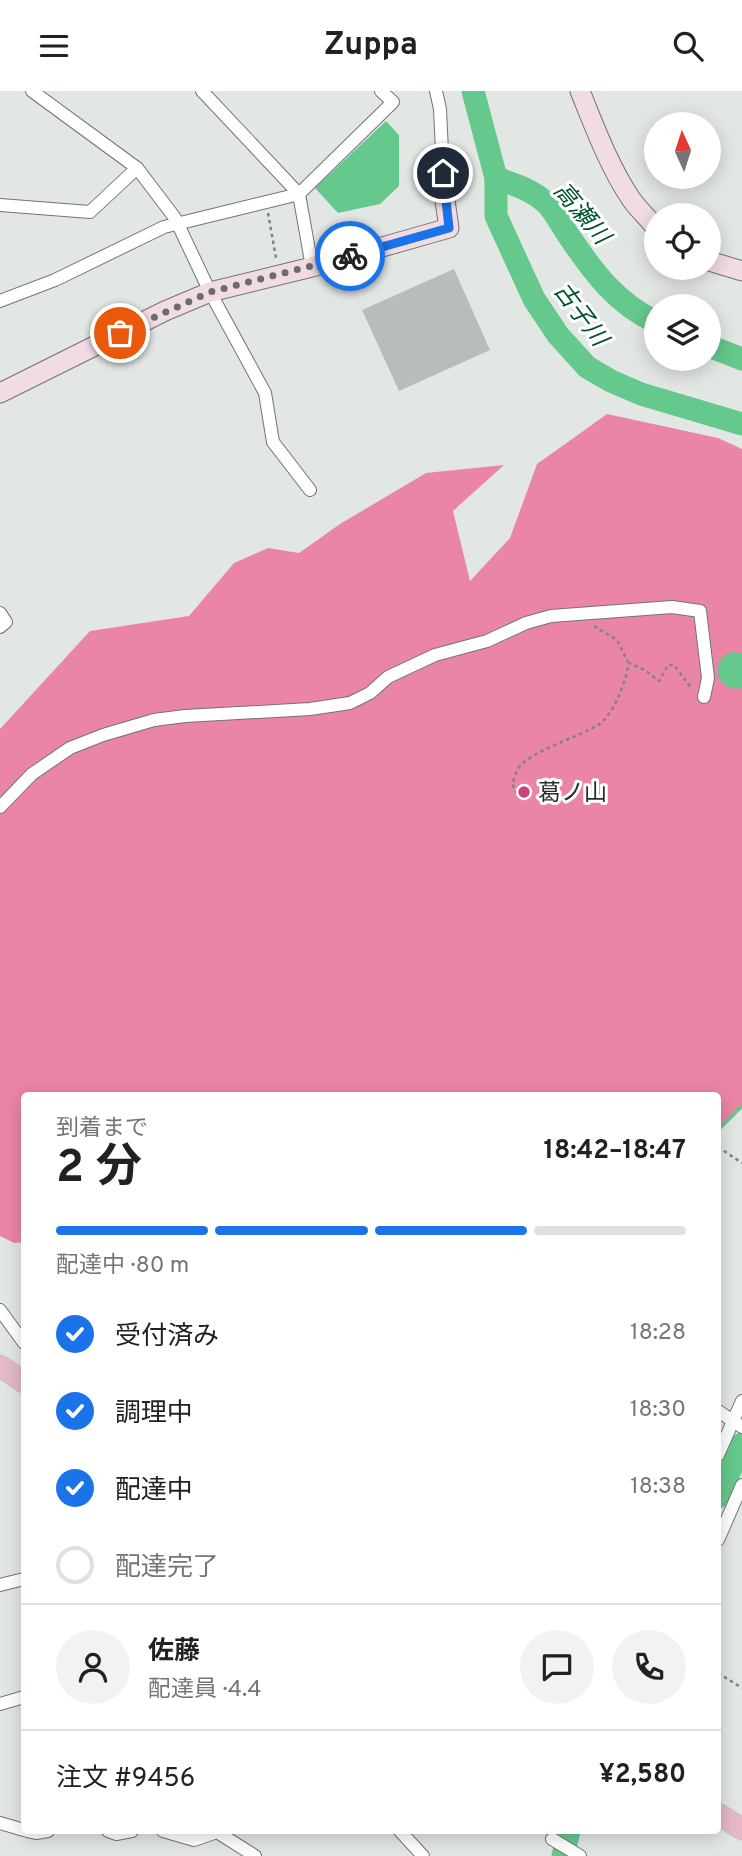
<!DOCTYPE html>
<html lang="ja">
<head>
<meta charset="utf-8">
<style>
	body { margin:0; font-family:Overpass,"Noto Sans JP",sans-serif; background:#f2f2f2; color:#202124; height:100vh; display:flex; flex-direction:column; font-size:26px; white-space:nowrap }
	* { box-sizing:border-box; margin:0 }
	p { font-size:23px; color:#757577 }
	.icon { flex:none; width:38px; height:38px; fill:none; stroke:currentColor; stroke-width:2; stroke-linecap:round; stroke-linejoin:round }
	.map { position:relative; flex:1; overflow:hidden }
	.sheet { position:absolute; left:21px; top:1001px; width:700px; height:742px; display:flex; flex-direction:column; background:#fff; border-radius:7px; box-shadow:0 4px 18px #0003 }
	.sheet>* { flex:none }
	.needle { width:46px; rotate:357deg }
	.buttons { position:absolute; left:644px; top:21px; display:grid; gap:14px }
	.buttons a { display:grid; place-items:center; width:77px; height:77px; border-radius:50%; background:#fff; box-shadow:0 4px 18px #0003; font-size:35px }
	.pin { position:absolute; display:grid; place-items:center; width:60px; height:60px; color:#fff; margin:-30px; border:4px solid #fff; border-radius:50%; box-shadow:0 2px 7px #0007 }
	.courier { position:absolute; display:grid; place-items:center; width:70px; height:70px; margin:-35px; border:5px solid #1a73e8; border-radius:50%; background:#fff; color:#222; box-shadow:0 2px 9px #0007 }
	.overview em { font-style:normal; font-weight:700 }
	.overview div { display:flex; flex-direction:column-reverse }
	.overview { display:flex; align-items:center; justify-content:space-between; height:119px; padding:0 35px }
	h1 { font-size:46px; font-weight:700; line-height:52px }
	.bar { display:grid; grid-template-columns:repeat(4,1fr); gap:10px 7px; align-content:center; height:84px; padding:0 35px }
	.bar i { height:9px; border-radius:5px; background:#e0e0e0 }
	.bar .on { background:#1a73e8 }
	.bar p { grid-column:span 4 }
	.line { display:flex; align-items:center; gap:18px; padding:0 35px; border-top:2px solid #e0e0e0 }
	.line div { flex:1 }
	.round { display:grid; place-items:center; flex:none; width:74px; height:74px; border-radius:37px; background:#f2f2f2 }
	ol { padding:0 35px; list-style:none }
	li { display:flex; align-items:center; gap:21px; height:77px }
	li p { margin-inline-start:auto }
	li .icon { padding:7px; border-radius:50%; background:#1a73e8; color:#fff; stroke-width:4 }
	li:last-child { color:#757577 }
	li i { width:38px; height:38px; border:4px solid #e0e0e0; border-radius:50% }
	header { display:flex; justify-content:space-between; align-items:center; height:91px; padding:0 35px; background:#fff; font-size:32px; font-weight:700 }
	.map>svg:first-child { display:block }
</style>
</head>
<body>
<header><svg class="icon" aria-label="menu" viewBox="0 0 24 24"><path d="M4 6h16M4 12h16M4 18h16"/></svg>Zuppa<svg class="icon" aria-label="search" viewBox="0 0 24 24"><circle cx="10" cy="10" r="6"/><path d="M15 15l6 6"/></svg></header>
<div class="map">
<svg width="742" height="1765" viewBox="0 0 742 1765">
	<rect width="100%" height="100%" fill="#e3e7e4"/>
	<polygon fill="#ea85a5" points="607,323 718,347 742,358 742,1017 718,1037 718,1004 500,1004 495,1001 475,1004 24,1004 24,1151 14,1152 0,1145 0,638 90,540 189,525 234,472 268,457 299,462 340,433 426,382 504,374 453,420 470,490 510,447 537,373"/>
	<g fill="#65c88c">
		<polygon points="386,30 399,44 399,95 380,113 338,122 315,97"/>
		<path d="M732,561l10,1v35c-25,5 -35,-27 -10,-36z"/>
	</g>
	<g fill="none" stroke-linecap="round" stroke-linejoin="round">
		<polyline stroke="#65c88c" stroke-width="3.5" points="718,1039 742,1015"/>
		<g stroke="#65c88c" stroke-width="23">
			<polyline points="473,0 496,87 496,125 534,208 558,244 587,276 611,290 641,303 742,333"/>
			<path d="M496,87c18,6 39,13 52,27 8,9 14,21 21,31 24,36 48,68 87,86"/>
			<polyline points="709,255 742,268"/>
			<polyline points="718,1406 742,1353"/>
			<polyline points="563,1765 569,1740"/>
		</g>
	</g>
	<polygon fill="#b9bdba" points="454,178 490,259 399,300 362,219"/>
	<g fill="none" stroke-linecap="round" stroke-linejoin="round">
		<g stroke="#717472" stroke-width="14">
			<g id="street">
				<polyline points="32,0 137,77 175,127 210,201 265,302 273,351 310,399"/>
				<polyline points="202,0 299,103 312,176"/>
				<polyline points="436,0 440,18 444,103"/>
				<polyline points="0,114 90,121 137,77"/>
				<polyline points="0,210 55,189 164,136 299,103 393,11 381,0"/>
				<polyline points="0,522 6,531 0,536"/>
				<polyline points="0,716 32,683 70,657 103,644 154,629 185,625 310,618 350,612 370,602 388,586 435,564 487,550 526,532 551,525 672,516 700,520 708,587 704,606"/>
				<polyline points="0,1219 24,1252"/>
				<polyline points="718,1320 742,1336"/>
				<polyline points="718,1364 742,1310"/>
				<polyline points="718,1449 742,1394"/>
				<polyline points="0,1494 24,1488"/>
				<polyline points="0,1613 24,1606"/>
				<polyline points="0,1732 24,1739"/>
				<polyline points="27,1740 36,1742 48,1740"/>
				<polyline points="108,1740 116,1743 132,1740"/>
				<polyline points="163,1740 194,1749 217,1741 255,1765"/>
				<polyline points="400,1740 423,1765"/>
				<polyline points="552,1748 580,1765"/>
			</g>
		</g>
		<g stroke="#717472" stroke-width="21">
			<g id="secondary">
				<path d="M580,0c15,37 29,75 51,108 7,10 17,19 25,29"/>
				<polyline points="709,170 742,180"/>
				<polyline points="0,302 165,220 210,201 312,176 449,137 444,103"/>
			</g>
		</g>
		<g stroke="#c3c4c3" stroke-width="23">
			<g id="primary">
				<polyline points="0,1275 24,1291"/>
				<polyline points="718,1723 742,1738"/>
			</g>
		</g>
		<g stroke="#818482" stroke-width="2.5" stroke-dasharray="3.5 3.5" stroke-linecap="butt">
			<polyline points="268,122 276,167"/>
			<polyline points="594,535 617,549 628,571"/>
			<path d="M517,703l-5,-10c2,-4 3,-10 6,-15 11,-18 62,-32 80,-44 17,-11 27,-43 31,-62l16,7 14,11 9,-16h6l18,24"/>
			<polyline points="718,1056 742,1072"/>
			<polyline points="718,1582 742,1597"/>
		</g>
		<use href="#street" stroke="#fff" stroke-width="12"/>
		<use href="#secondary" stroke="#f2dce3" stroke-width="19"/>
		<use href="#primary" stroke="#e6b9c7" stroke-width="21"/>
	</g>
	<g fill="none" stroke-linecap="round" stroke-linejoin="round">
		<polyline stroke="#6a6d6b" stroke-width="7" stroke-dasharray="0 12.6" points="120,242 210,201 350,165"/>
		<polyline stroke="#1a73e8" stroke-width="9" points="350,165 449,137 443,82"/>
	</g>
	<circle fill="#cc4176" stroke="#fff" stroke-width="2.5" cx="524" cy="701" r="7"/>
	<g text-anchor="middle" stroke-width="6" stroke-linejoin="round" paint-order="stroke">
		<g font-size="23" fill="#292b2a" stroke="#fff" text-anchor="start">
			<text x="538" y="709">葛ノ山</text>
		</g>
		<g font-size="24" font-style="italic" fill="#00522c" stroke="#fff">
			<text transform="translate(582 122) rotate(50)" y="8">高瀬川</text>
			<text transform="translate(581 223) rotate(53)" y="8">古子川</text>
		</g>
	</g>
</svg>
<div class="buttons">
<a><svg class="needle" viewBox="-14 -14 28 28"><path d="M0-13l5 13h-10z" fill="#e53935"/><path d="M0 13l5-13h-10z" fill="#757577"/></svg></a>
<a><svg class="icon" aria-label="locate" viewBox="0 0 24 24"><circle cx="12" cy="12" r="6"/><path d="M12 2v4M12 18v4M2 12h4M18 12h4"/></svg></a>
<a><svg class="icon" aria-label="layers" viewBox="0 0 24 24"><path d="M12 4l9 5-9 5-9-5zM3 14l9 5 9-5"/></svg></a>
</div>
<div class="pin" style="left:120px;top:242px;background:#ea580c"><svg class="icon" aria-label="bag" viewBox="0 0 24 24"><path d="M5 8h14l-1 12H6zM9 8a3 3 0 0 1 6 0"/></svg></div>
<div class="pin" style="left:443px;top:82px;background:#1f2937"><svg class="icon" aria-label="home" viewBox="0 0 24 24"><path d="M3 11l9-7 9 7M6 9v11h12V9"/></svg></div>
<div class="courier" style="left:350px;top:165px"><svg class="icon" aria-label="bike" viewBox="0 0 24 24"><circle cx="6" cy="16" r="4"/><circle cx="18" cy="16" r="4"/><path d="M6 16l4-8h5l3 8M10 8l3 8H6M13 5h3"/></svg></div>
<section class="sheet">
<div class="overview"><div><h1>2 分</h1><p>到着まで</p></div><em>18:42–18:47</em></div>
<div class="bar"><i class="on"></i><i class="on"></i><i class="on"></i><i></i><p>配達中 · 80 m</p></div>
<ol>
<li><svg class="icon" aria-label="check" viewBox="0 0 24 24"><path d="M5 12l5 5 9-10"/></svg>受付済み<p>18:28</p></li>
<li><svg class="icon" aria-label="check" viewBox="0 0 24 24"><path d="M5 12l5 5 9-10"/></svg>調理中<p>18:30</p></li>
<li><svg class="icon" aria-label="check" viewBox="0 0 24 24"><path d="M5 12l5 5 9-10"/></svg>配達中<p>18:38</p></li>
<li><i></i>配達完了</li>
</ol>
<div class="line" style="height:126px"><a class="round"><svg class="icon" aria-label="person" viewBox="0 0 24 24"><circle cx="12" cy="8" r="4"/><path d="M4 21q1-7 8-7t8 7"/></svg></a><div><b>佐藤</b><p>配達員 · 4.4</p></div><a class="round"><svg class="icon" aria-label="chat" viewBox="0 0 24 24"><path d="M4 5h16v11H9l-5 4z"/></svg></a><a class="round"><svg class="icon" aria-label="phone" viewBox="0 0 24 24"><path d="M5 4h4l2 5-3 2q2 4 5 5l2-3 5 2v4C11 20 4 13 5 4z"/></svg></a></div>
<div class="line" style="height:91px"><div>注文 #9456</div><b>¥2,580</b></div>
</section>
</div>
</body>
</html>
